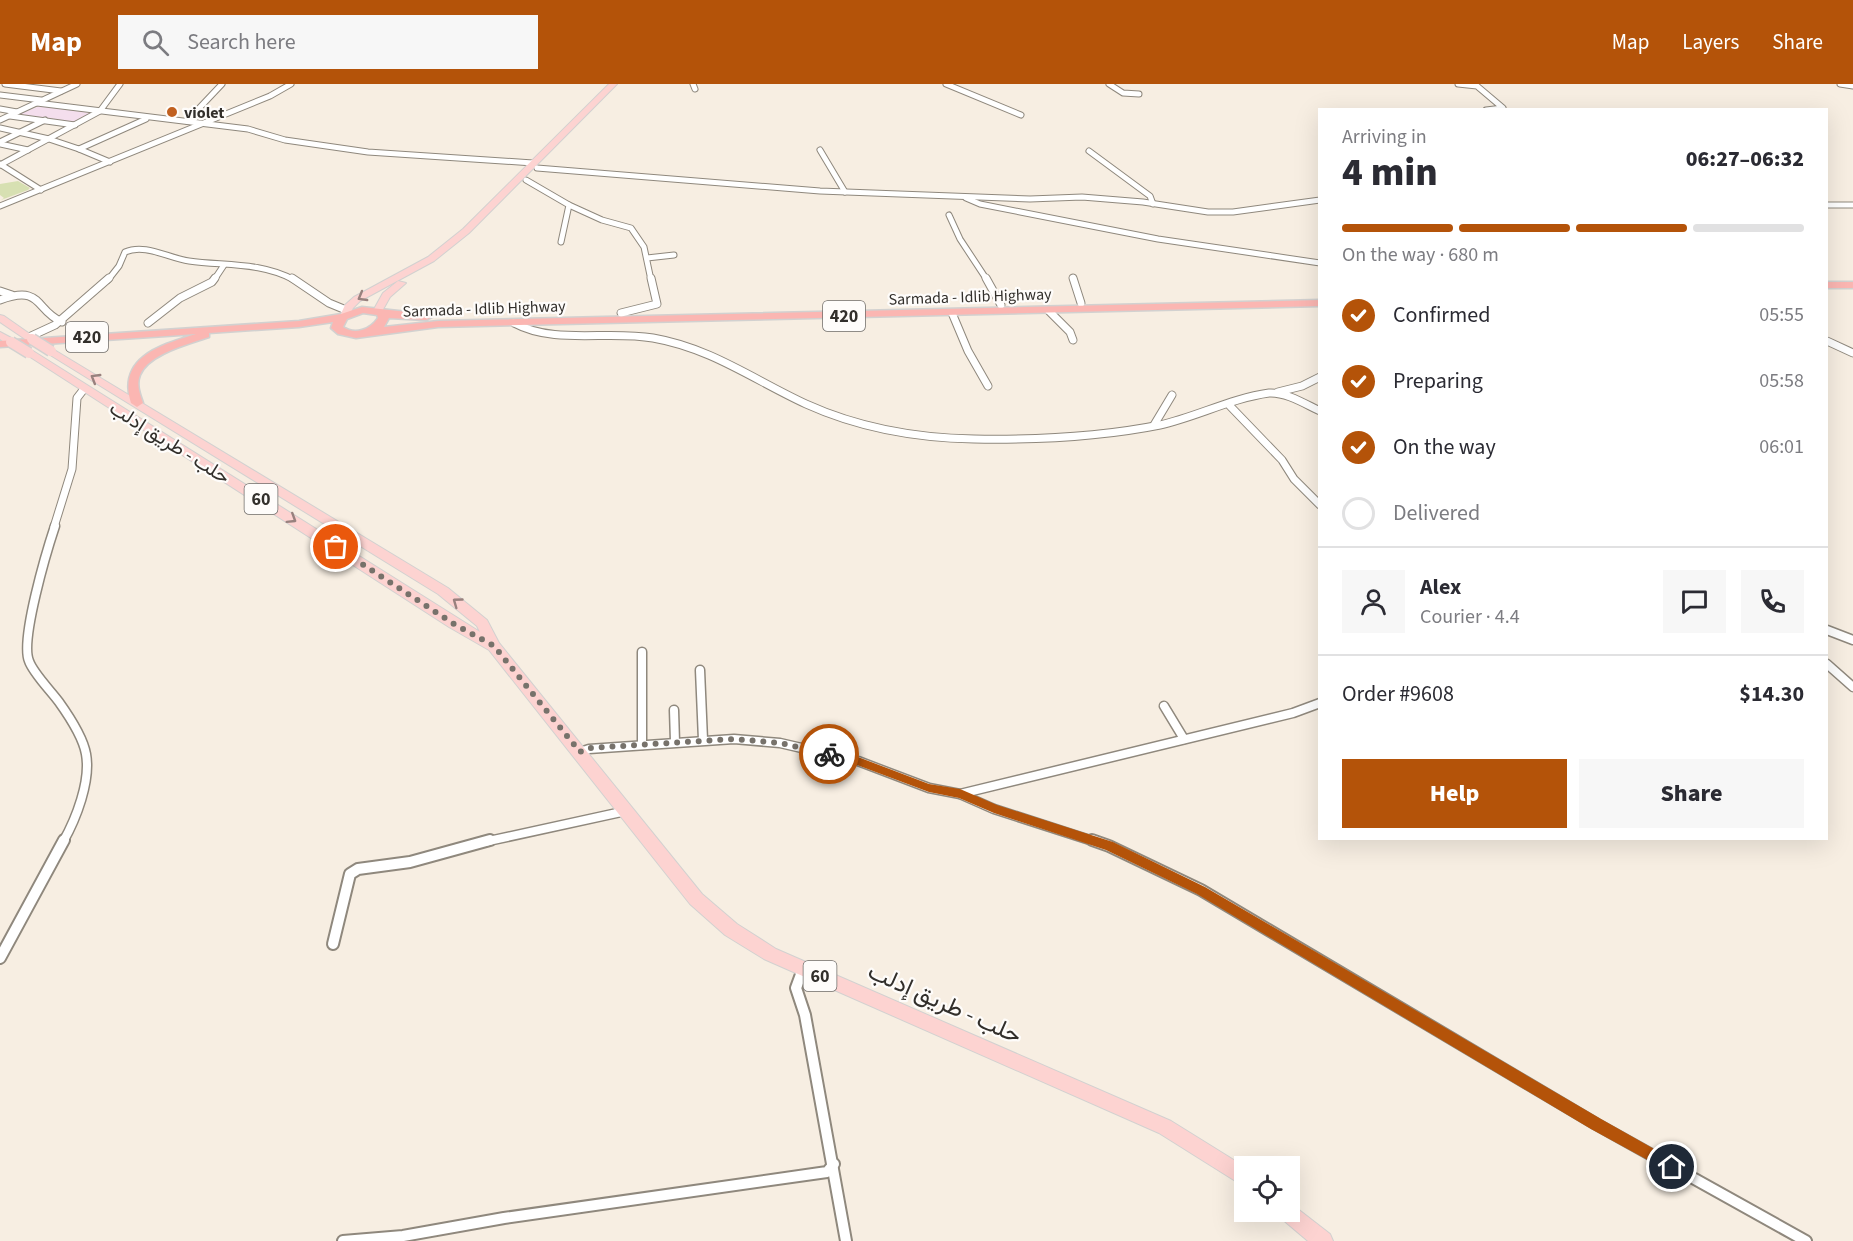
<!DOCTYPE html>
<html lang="en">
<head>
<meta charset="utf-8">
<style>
	body { margin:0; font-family:"Source Sans 3",Vazirmatn,sans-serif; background:#f7f7f7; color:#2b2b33; height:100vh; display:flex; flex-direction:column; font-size:22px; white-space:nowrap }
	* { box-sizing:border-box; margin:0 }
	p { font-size:20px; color:#7c7c81 }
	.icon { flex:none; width:33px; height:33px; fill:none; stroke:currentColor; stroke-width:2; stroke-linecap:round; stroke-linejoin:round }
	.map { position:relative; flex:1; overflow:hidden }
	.details { position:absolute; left:1318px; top:24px; width:510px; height:732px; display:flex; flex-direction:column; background:#fff; border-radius:0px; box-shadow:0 6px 24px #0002 }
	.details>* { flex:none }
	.fabs { position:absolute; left:1234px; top:1072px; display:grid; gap:12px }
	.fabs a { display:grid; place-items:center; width:66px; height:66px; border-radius:0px; background:#fff; box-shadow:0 6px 24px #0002; font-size:30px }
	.pin { position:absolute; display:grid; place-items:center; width:51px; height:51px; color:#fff; margin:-26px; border:3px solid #fff; border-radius:50%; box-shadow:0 2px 6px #0007 }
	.courier { position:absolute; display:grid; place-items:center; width:60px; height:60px; margin:-30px; border:4px solid #b45309; border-radius:50%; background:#fff; color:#222; box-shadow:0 2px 8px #0007 }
	.summary em { font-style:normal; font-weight:800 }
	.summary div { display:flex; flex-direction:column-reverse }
	.summary { display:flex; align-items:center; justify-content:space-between; height:102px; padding:0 24px }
	h1 { font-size:39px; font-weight:800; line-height:45px }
	.bar { display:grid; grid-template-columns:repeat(4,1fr); gap:9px 6px; align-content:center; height:72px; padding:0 24px }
	.bar i { height:8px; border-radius:4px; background:#e1e1e2 }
	.bar .on { background:#b45309 }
	.bar p { grid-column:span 4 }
	.line { display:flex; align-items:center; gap:15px; padding:0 24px; border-top:2px solid #e1e1e2 }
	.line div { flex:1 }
	.round { display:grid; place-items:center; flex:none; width:63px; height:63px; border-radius:0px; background:#f7f7f7 }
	ol { padding:0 24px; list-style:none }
	li { display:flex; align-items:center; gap:18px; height:66px }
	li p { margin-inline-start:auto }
	li .icon { padding:6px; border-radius:50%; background:#b45309; color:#fff; stroke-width:4 }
	li:last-child { color:#7c7c81 }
	li i { width:33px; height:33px; border:3px solid #e1e1e2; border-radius:50% }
	.button { display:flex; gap:12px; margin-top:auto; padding:12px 24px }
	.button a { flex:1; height:69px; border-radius:0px; background:#b45309; color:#fff; font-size:24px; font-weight:800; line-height:69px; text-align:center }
	.button a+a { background:#f7f7f7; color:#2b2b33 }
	header { display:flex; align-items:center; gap:36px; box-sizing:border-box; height:84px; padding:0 30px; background:#b45309; color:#fff }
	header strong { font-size:28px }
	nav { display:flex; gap:33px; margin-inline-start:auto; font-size:21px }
	.search { width:420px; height:54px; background:#f7f7f7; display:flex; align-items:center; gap:15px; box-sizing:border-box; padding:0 21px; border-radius:0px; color:#7c7c81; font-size:22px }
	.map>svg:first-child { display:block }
</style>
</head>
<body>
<header>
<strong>Map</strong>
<div class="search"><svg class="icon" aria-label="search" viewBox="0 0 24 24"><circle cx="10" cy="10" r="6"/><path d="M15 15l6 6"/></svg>Search here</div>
<nav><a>Map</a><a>Layers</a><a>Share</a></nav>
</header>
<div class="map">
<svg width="1853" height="1157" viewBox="0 0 1853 1157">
	<rect width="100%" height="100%" fill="#f7eee2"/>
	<polygon fill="#f4deed" points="42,21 90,29 71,39 20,30"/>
	<polygon fill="#d7e0b2" points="18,97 30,104 28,106 1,116 4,114 0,111 0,100"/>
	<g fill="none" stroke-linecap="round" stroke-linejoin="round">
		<g stroke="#8f887d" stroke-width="7">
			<g id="street-far3">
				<polyline points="5,0 61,7"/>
				<polyline points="693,0 695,5"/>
				<polyline points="946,0 1021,31"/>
				<polyline points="1109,0 1123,9 1139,10"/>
				<polyline points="1458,0 1477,2 1503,24 1486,26"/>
				<polyline points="1840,0 1853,2"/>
				<polyline points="0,11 41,16"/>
				<polyline points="37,19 248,45 285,56 368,68 533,79"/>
				<polyline points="0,25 17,28"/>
				<polyline points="10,32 75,41"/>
				<polyline points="0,36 77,0"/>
				<polyline points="187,37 222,0"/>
				<polyline points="0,44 49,55 79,65 146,35"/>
				<polyline points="0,58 45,36"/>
				<polyline points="0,60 28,66"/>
				<polyline points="79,65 110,78"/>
				<polyline points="820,66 845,108"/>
				<polyline points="1089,67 1150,112 1153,120"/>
				<polyline points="0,80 41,106"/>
				<polyline points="0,81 100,27 120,0"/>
				<polyline points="537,84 820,107 1030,115 1082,113 1143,118 1208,128 1233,128 1320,116"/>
				<polyline points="526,96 569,121 561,158"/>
				<polyline points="966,114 980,120 1158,155 1320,179"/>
				<polyline points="569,121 602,136 631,144 644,163 651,196"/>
				<polyline points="1827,121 1853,121"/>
				<polyline points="0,122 270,12 291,0"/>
				<polyline points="949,131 960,155 987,196"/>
				<polyline points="647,174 674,171"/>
				<path d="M108,196l11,-14 6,-14c20,-9 43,6 64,9 35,5 73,1 105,19"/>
				<polyline points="214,196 224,181"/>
			</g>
		</g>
		<g stroke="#8f887d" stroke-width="9">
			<g id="street-far2">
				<polyline points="292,194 329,219 346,226"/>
				<polyline points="986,194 1001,221"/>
				<polyline points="1073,194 1081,219"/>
				<polyline points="0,207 12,211"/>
				<path d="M0,216c43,-16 35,11 62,22"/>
				<polyline points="1049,227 1070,248 1073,256"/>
				<polyline points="621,229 657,220 651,194"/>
				<polyline points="952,229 968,267 988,302"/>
				<polyline points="148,239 180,214 212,198 215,194"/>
				<path d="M514,239c41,22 93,7 139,15 58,10 101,42 153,66 53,24 110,34 168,35 61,1 126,-2 186,-14 36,-8 72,-27 109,-32 17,-1 36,11 51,18"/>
				<polyline points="29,253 55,241 109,194"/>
				<polyline points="1827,257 1853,269"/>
				<polyline points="1278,308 1302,302 1320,293"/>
				<polyline points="1230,322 1282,376 1294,395 1320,421"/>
				<polyline points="1154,341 1172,311"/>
				<polyline points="54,443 72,385 77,314 84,305"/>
			</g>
		</g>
		<g stroke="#8f887d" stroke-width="11">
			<g id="street-far1">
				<path d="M55,442c-8,24 -35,114 -26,135 4,12 22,30 30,41 10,14 24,35 27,52 5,27 -10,65 -23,88"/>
				<polyline points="1827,546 1853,556"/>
				<polyline points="642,568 642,661"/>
				<polyline points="1827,580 1853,603"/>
				<polyline points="700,586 703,656"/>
				<polyline points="1164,622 1184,655"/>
				<polyline points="674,626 675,658"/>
				<polyline points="580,668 589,665 734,655 780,659 858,677 929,704 960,710 994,725 1096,758"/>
				<polyline points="960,710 1293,629 1320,619"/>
				<polyline points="484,758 626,727"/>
			</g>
		</g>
		<g stroke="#8f887d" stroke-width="14">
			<g id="street">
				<polyline points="1092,756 1109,762 1201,806 1596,1040 1806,1157"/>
				<polyline points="333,860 350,790 358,785 410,778 490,756"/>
				<polyline points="0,874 64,756"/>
				<polyline points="803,885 796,904 805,931 846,1157"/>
				<polyline points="343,1157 403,1152 504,1134 827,1088 834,1080"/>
			</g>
		</g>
		<g stroke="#d2d1d0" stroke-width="2">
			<g id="primary">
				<polygon points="609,0 617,0 469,149 434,177 360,217 353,224 348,234 342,234 340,232 345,221 354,213 428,173 463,145"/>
				<polygon points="398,197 406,199 390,213 381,229 375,229 373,227 383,209"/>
				<polygon points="0,231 4,232 37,255 36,257 28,257 0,238"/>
				<polygon points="0,248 15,256 15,260 7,260 0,255"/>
				<polygon points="51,264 448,504 487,536 499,559 702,810 737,840 776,865 1171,1037 1245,1083 1245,1103 1159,1049 764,875 725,851 690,820 489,566 449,543 24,269 29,266 33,267 480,548 477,542 438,510 47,269 46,267"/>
				<polygon points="1290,1119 1330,1150 1333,1157 1308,1157 1282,1135 1279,1128 1290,1128"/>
			</g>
		</g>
		<g stroke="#d2d1d0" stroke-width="3">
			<g id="highway">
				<rect x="1827" y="198" width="26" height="6"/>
				<path d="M1320,216v6l-882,21 -82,11 -18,-4 -7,-6 2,-6 -34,5 -90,6v4c-20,7 -61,17 -69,38 -4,10 0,19 3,28l-6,4 -6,-4c-14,-46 30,-58 65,-69l-196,13v-6l299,-20 42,-7 21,-7 64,7 6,3 -6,3 -37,-2 -5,9 54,-6zM363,229l14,2 1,3c-8,12 -23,17 -35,9l4,-8z"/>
			</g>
		</g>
		<use href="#street-far3" stroke="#fff" stroke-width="5"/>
		<use href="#street-far2" stroke="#fff" stroke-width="7"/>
		<use href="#street-far1" stroke="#fff" stroke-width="8"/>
		<use href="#street" stroke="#fff" stroke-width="10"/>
		<use href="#primary" fill="#fdd3d1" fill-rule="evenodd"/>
		<use href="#highway" fill="#fbb6b2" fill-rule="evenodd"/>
		<g stroke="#d2d1d0" stroke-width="13" stroke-linecap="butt">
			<g id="primary-bridge">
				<polyline points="32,255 51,267"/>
				<polyline points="11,258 29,269"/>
			</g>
		</g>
		<use href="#primary-bridge" stroke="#fdd3d1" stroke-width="10"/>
	</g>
	<defs><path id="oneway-chevron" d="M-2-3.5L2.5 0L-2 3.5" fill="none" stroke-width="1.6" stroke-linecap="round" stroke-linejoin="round" transform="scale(1.5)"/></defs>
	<g stroke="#98817e">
		<use href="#oneway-chevron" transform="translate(362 213) rotate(150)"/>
		<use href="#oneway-chevron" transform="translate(95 294) rotate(-149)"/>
		<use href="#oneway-chevron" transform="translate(292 435) rotate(32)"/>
		<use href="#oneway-chevron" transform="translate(457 518) rotate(-144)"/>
	</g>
	<polygon fill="#b45309" points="829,666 858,673 929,700 960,705 997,721 1113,758 1205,803 1601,1035 1677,1078 1679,1083 1677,1087 1672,1089 1668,1087 1591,1045 1197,810 1106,766 994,729 959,714 929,708 857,681 825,673 824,670"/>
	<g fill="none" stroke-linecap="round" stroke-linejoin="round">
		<polyline stroke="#77726b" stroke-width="6" stroke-dasharray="0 10.8" points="336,463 454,540 494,562 580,668 589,664 734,655 780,659 829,670"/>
	</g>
	<circle fill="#c1601f" stroke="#fefcfa" stroke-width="2" cx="172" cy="28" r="6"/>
	<g text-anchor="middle" stroke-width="4.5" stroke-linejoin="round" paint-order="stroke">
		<g font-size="16" font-weight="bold" fill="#322f2b" stroke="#fefcfa" text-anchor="start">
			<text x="184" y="34">violet</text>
		</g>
		<g font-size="16" fill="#322f2b" stroke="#fefcfa">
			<text transform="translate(970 212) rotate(-2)" y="6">Sarmada - Idlib Highway</text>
			<text transform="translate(484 224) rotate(-2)" y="6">Sarmada - Idlib Highway</text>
		</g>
		<g fill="#fefcfa" stroke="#6f6c69" stroke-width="1.5">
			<rect x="823" y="217" width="42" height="30" rx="4.5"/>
			<rect x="66" y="238" width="42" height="30" rx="4.5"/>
			<rect x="244.5" y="400" width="33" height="30" rx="4.5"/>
			<rect x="803.5" y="877" width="33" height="30" rx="4.5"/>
		</g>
		<g font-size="18" font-weight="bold" fill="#322f2b">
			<text x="844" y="238">420</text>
			<text x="87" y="259">420</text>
			<text x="261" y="421">60</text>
			<text x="820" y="898">60</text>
		</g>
		<g font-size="20" fill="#322f2b" stroke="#fefcfa">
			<text transform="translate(170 358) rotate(32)" y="7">حلب - طريق إدلب</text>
		</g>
		<g font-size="24" fill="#322f2b" stroke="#fefcfa">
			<text transform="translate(945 919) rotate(24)" y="8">حلب - طريق إدلب</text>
		</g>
	</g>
</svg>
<div class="fabs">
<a><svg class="icon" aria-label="locate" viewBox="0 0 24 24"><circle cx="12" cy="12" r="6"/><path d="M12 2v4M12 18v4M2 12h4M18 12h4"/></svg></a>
</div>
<div class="pin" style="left:336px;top:463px;background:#ea580c"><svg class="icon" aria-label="bag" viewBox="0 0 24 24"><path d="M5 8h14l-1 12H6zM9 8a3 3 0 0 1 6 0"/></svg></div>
<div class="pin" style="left:1672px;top:1083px;background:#1f2937"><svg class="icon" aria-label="home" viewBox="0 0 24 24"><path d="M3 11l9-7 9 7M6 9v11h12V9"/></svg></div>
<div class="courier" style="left:829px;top:670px"><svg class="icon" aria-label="bike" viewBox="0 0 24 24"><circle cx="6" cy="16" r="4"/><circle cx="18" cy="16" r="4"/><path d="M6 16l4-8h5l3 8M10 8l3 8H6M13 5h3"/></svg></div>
<section class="details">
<div class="summary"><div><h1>4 min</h1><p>Arriving in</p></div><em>06:27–06:32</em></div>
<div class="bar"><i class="on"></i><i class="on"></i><i class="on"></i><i></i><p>On the way · 680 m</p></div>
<ol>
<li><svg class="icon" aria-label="check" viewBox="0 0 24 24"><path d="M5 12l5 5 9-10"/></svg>Confirmed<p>05:55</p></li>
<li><svg class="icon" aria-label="check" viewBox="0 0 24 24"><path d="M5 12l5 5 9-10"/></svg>Preparing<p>05:58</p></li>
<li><svg class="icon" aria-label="check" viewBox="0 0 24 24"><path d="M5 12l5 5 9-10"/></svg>On the way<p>06:01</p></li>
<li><i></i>Delivered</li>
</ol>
<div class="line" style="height:108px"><a class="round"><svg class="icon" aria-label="person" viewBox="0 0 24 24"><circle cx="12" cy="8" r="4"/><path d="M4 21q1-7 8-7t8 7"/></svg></a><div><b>Alex</b><p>Courier · 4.4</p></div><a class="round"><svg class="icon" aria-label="chat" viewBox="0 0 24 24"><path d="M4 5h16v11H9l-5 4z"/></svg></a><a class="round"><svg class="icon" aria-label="phone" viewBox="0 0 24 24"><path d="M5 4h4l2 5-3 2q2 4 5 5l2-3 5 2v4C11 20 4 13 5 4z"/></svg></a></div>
<div class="line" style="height:78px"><div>Order #9608</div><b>$14.30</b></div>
<div class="button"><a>Help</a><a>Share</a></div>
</section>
</div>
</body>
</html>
